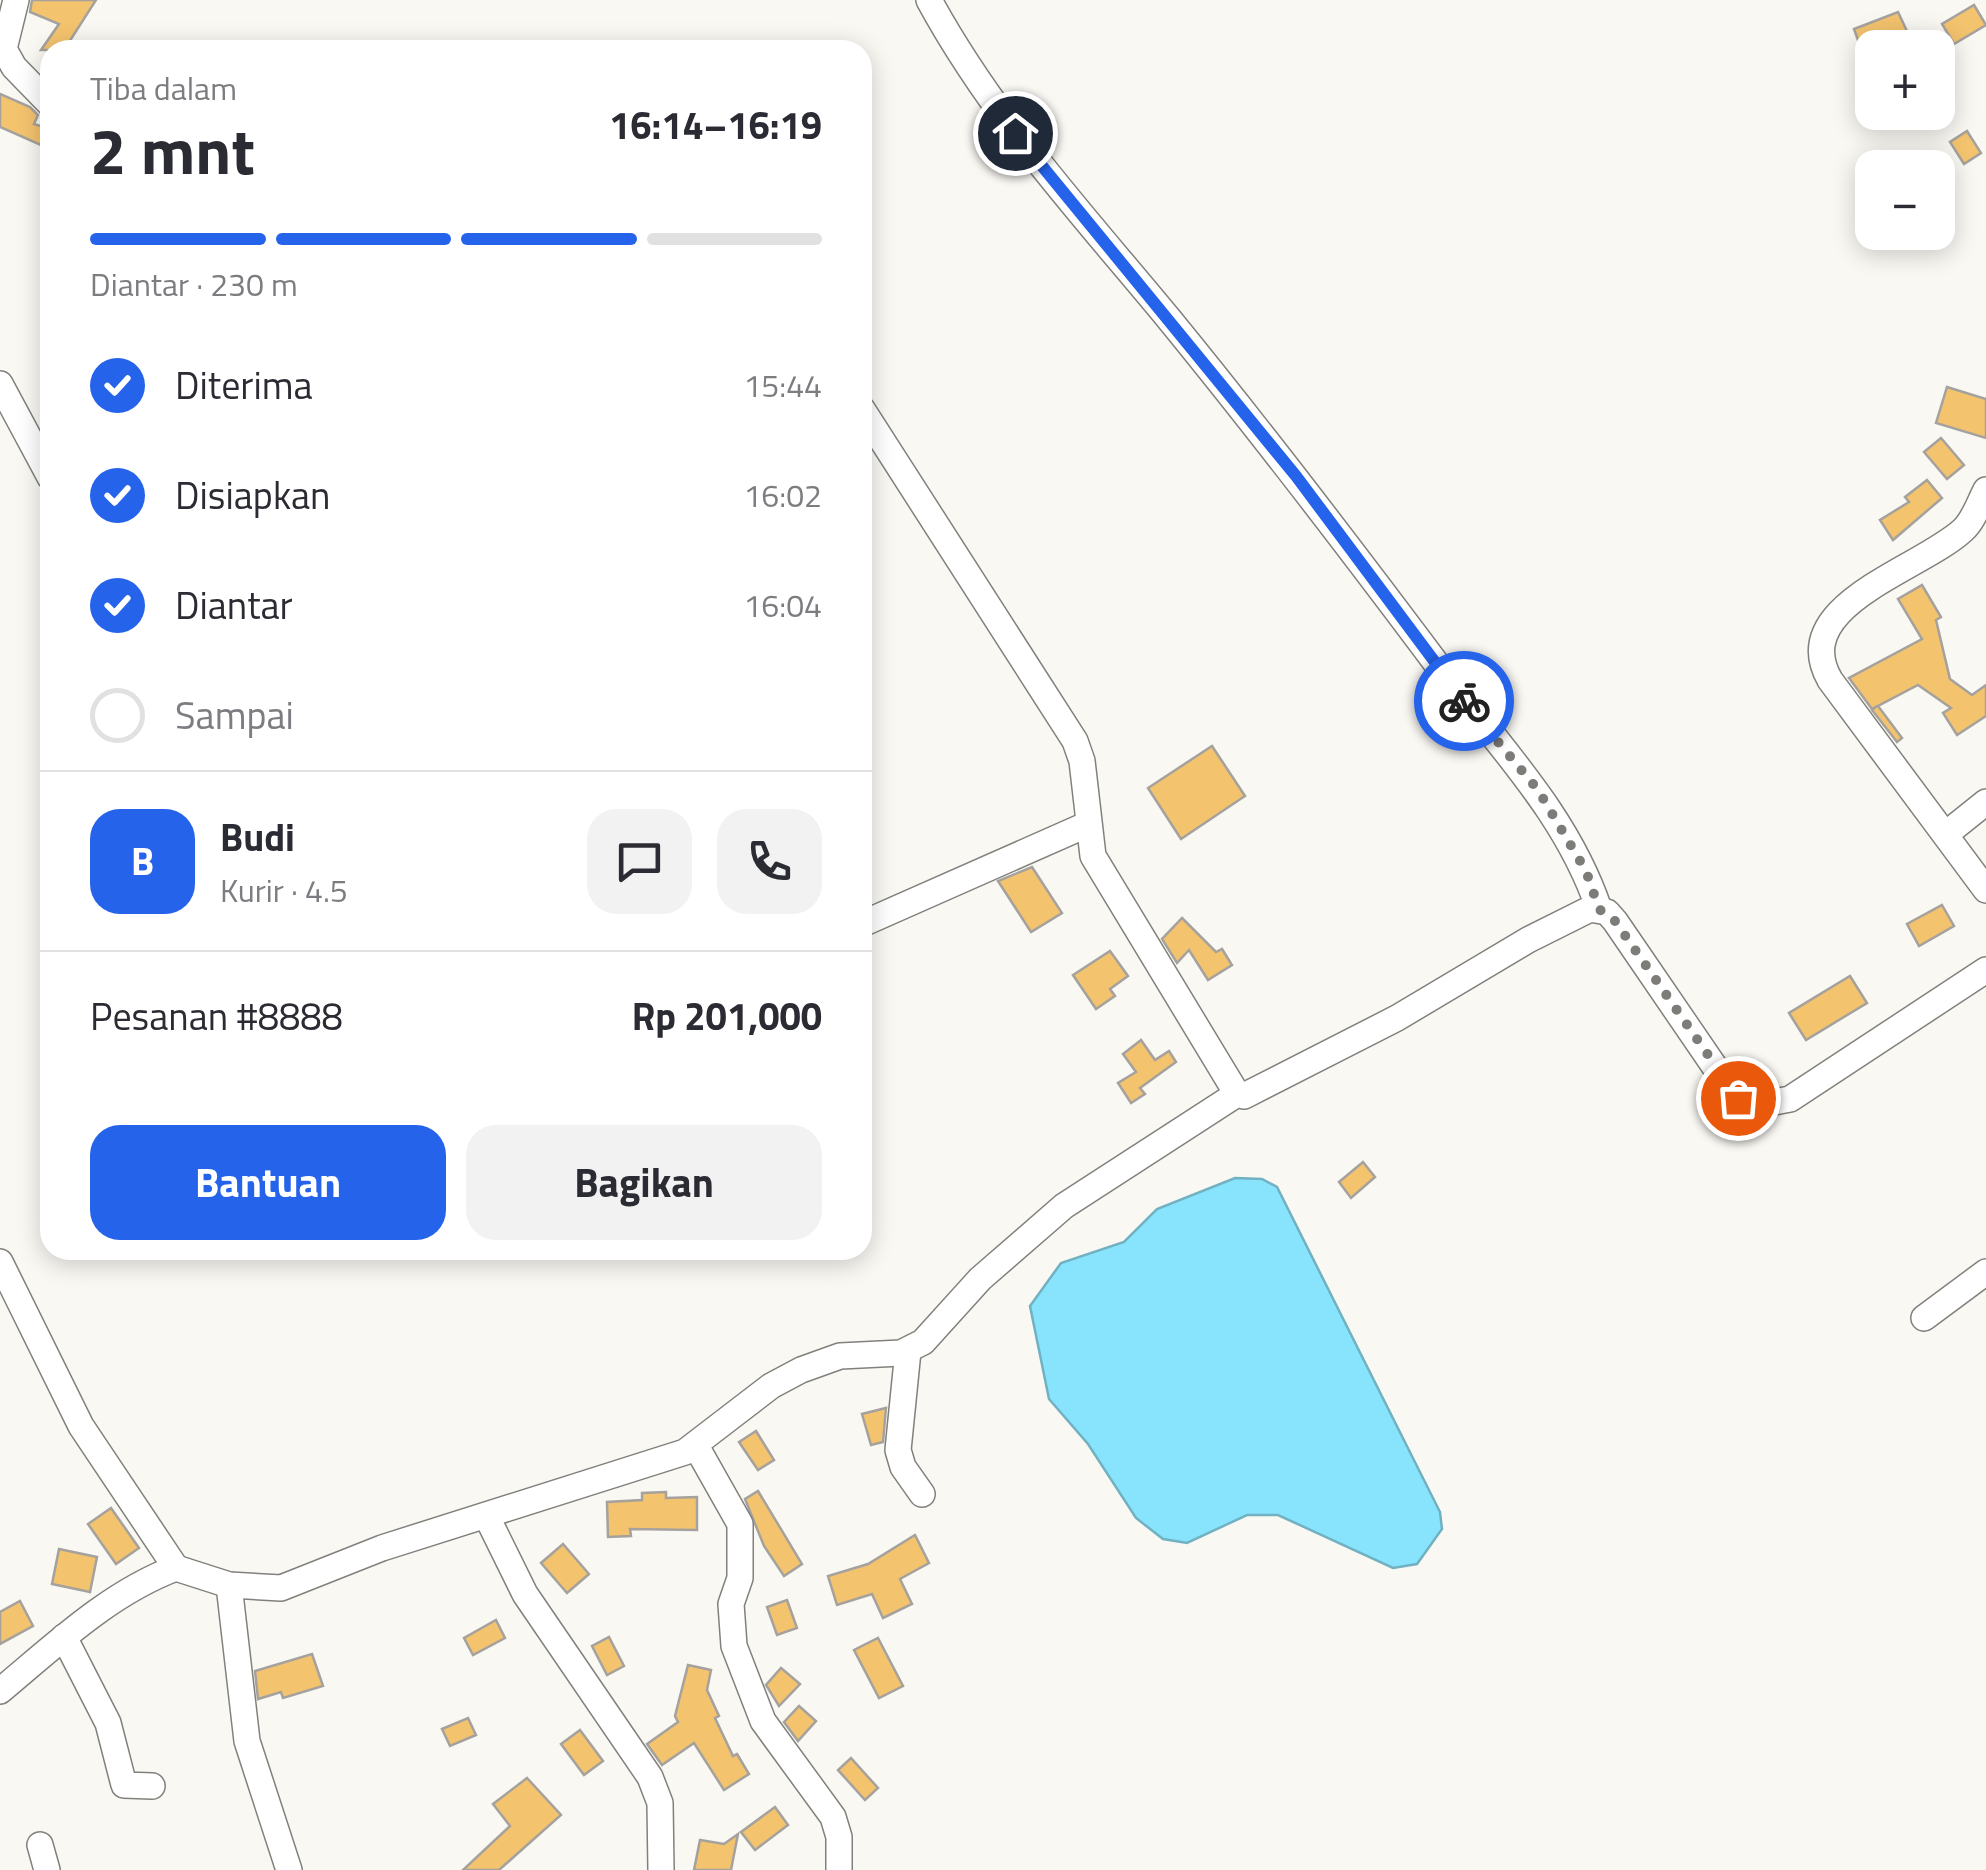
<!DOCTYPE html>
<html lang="id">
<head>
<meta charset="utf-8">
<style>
	body { margin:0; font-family:"Titillium Web",sans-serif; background:#f2f2f3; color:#2b2b33; height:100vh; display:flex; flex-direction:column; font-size:38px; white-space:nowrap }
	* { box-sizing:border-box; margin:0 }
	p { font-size:32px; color:#7c7c81 }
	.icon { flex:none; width:55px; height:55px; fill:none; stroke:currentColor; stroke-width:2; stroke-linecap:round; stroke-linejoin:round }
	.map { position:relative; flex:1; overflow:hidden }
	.side { position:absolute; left:40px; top:40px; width:832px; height:1220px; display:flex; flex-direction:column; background:#fff; border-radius:30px; box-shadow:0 5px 25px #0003 }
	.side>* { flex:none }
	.controls { position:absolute; left:1855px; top:30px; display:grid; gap:20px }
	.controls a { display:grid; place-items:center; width:100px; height:100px; border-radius:20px; background:#fff; box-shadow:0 5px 25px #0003; font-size:50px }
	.pin { position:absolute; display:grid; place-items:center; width:85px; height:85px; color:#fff; margin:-42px; border:5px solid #fff; border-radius:50%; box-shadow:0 2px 10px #0007 }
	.courier { position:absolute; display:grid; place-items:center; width:100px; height:100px; margin:-50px; border:8px solid #2563eb; border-radius:50%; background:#fff; color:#222; box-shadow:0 2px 12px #0007 }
	.summary em { font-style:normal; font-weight:700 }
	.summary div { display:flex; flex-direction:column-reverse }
	.summary { display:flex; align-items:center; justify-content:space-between; height:170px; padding:0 50px }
	h1 { font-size:65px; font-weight:700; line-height:75px }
	.bar { display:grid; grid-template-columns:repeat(4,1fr); gap:15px 10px; align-content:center; height:120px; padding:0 50px }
	.bar i { height:12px; border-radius:8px; background:#e1e1e2 }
	.bar .current { background:#2563eb }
	.bar p { grid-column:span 4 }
	.line { display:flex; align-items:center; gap:25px; padding:0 50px; border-top:2px solid #e1e1e2 }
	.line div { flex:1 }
	.round { display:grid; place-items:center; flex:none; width:105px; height:105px; border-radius:30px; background:#f2f2f3 }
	ol { padding:0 50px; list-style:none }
	li { display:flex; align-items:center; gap:30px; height:110px }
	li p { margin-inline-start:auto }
	li .icon { padding:10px; border-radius:50%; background:#2563eb; color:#fff; stroke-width:4 }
	li:last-child { color:#7c7c81 }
	li i { width:55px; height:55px; border:5px solid #e1e1e2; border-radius:50% }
	.action { display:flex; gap:20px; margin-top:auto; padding:20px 50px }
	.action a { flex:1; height:115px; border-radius:30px; background:#2563eb; color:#fff; font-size:40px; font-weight:700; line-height:115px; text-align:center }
	.action a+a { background:#f2f2f3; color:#2b2b33 }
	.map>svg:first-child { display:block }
</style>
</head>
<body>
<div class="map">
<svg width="1986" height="1870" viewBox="0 0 1986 1870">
	<rect width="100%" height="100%" fill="#faf8f3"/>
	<polygon fill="#88e4fc" stroke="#71b1c1" stroke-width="2.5" points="1235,1178 1262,1179 1277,1187 1440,1512 1442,1529 1417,1564 1393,1568 1278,1515 1247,1515 1187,1543 1163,1539 1136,1518 1088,1444 1049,1399 1030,1306 1061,1263 1124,1242 1157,1209"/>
	<g fill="#f4c36e" stroke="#a5a29e" stroke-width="2.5">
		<polygon points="32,0 96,0 64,50 41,50 59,24 30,12"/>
		<polygon points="1974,5 1986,25 1954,44 1942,24"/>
		<polygon points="1898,12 1915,48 1872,48 1872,54 1864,57 1854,29"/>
		<polygon points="0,94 30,107 38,115 34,124 50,129 50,149 0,127"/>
		<polygon points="1967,131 1981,153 1964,164 1950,142"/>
		<polygon points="1947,387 1986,399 1986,438 1936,423"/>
		<polygon points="1941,438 1964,465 1947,479 1924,452"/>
		<polygon points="1927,480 1942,498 1893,540 1880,520 1909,502 1905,497"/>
		<polygon points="1922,585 1941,617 1936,620 1950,679 1972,695 1986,685 1986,716 1957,735 1943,713 1951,708 1918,685 1878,706 1902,738 1897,742 1872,710 1877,706 1872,709 1849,678 1922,639 1898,599"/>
		<polygon points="1212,746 1245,796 1181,839 1148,788"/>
		<polygon points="1032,867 1062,913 1031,932 998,881"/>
		<polygon points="1942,905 1954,926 1919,946 1907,924"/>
		<polygon points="1182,918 1216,952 1222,949 1232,965 1208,980 1189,950 1177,963 1162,939"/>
		<polygon points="1110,951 1128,976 1110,989 1115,996 1096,1009 1073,975"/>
		<polygon points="1850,976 1867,1003 1806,1040 1789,1013"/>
		<polygon points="1141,1040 1155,1060 1169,1051 1176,1062 1140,1088 1145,1094 1131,1103 1118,1083 1136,1072 1123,1054"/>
		<polygon points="1363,1162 1375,1177 1351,1198 1339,1182"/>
		<polygon points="886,1408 883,1442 871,1445 862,1414"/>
		<polygon points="756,1431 774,1460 758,1470 739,1442"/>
		<polygon points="758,1491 802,1564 784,1576 764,1546 745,1499"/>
		<polygon points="666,1492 666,1498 697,1497 697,1530 630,1529 631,1536 608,1537 607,1502 642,1500 642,1493"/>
		<polygon points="111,1508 139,1548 116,1564 88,1524"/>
		<polygon points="915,1535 929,1563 900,1579 912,1604 883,1618 872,1594 837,1605 828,1576 868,1564"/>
		<polygon points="563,1544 589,1574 567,1593 541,1563"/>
		<polygon points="59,1549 97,1557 90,1592 52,1584"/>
		<polygon points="787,1600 797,1628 777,1635 767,1607"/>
		<polygon points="20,1601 33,1626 0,1644 0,1612"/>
		<polygon points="496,1620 505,1638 473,1655 464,1638"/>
		<polygon points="609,1637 624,1666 607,1675 592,1646"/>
		<polygon points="878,1638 903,1686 879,1698 854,1650"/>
		<polygon points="312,1654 323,1686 283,1698 281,1692 258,1699 255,1671"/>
		<polygon points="688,1665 711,1670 707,1690 719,1716 715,1718 733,1756 737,1754 749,1774 724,1790 694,1743 662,1765 647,1744 678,1722 675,1716"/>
		<polygon points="781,1668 800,1684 779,1706 766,1685"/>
		<polygon points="799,1706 816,1721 798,1741 784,1722"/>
		<polygon points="468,1718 476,1735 450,1746 442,1729"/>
		<polygon points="580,1730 603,1761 584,1775 561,1744"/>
		<polygon points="851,1758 878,1788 865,1800 838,1770"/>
		<polygon points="527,1778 561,1815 499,1870 463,1870 510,1826 493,1804"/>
		<polygon points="775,1807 788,1825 755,1850 741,1832"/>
		<polygon points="738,1834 731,1870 694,1870 700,1840 724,1844"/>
	</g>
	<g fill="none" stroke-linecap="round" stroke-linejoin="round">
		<g stroke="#82807c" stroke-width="28">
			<g id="minor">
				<polyline points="16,0 4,49 14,67 50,104"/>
				<path d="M929,0c64,118 155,216 240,319 94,115 184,233 273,352 59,78 125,144 157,238"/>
				<polyline points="0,384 50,477"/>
				<polyline points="862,409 1075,741 1082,761 1093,856 1237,1094"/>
				<path d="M1986,490c-7,13 -12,30 -23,40 -43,40 -176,75 -133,150l156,210"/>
				<polyline points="1946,834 1986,802"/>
				<polyline points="862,924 1086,825"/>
				<polyline points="0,1262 81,1426 176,1568"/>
				<polyline points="1924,1318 1986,1272"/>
				<polyline points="908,1351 898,1450 903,1467 922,1494"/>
				<polyline points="696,1446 740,1524 740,1578 731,1604 734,1646 763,1721 833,1817 839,1837 839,1870"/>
				<polyline points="487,1517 525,1594 650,1777 660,1803 661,1870"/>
				<polyline points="229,1585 247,1741 289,1870"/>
				<polyline points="64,1637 108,1723 124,1785 152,1786"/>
				<path d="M0,1691c54,-45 109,-98 176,-123l53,17 52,3 101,-40 303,-96 86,-66 30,-16 39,-14 61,-3 22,-11 57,-63 84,-73 173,-112 7,2 153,-78 131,-78 62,-31 17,3 8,9 117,171 27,13 31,-6 196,-129"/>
				<polyline points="40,1845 47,1870"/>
			</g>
		</g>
		<use href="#minor" stroke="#fff" stroke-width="25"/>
	</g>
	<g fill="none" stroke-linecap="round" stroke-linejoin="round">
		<polyline stroke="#7d7c79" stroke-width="10" stroke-dasharray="0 18" points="1464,701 1538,790 1586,871 1599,909 1615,921 1738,1098"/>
		<polyline stroke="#2563eb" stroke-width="12" points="1015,133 1296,476 1464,701"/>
	</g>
</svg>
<div class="controls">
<a>+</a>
<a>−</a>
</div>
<div class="pin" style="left:1738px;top:1098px;background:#ea580c"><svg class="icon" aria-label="bag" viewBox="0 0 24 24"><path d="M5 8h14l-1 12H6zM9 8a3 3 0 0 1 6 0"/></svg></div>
<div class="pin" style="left:1015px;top:133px;background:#1f2937"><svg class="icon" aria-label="home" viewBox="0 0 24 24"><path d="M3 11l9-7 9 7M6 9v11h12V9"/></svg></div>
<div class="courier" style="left:1464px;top:701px"><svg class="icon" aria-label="bike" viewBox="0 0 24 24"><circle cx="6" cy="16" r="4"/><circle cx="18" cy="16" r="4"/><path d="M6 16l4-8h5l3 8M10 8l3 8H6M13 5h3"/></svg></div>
<section class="side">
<div class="summary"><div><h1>2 mnt</h1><p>Tiba dalam</p></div><em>16:14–16:19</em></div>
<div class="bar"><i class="current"></i><i class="current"></i><i class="current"></i><i></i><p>Diantar · 230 m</p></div>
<ol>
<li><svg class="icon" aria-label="check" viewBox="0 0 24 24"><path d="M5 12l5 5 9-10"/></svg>Diterima<p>15:44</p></li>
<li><svg class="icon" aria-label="check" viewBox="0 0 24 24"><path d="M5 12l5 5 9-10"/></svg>Disiapkan<p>16:02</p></li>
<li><svg class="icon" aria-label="check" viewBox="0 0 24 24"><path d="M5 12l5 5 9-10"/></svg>Diantar<p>16:04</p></li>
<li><i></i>Sampai</li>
</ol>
<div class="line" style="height:180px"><b class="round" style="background:#2563eb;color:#fff">B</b><div><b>Budi</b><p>Kurir · 4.5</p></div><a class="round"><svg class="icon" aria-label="chat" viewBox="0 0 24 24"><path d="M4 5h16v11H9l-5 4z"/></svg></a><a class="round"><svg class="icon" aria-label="phone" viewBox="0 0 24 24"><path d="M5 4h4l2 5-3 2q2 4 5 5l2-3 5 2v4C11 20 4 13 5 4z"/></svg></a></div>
<div class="line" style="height:130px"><div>Pesanan #8888</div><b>Rp 201,000</b></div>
<div class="action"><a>Bantuan</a><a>Bagikan</a></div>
</section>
</div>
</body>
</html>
